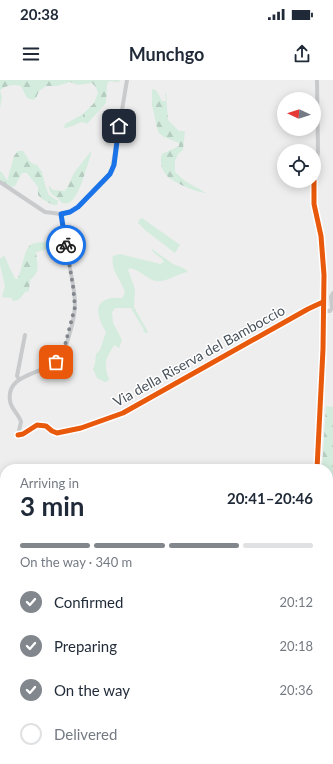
<!DOCTYPE html>
<html lang="en">
<head>
<meta charset="utf-8">
<style>
	body { margin:0; font-family:Lato,sans-serif; background:#f6f6f7; color:#1f2937; height:100vh; display:flex; flex-direction:column; font-size:15px; white-space:nowrap }
	* { box-sizing:border-box; margin:0 }
	p { font-size:13px; color:#747a83 }
	.icon { flex:none; width:22px; height:22px; fill:none; stroke:currentColor; stroke-width:2; stroke-linecap:round; stroke-linejoin:round }
	.map { position:relative; flex:1; overflow:hidden }
	.sheet { position:absolute; left:0px; top:384px; width:333px; height:300px; display:flex; flex-direction:column; background:#fff; border-radius:16px 16px 0 0; box-shadow:0 2px 10px #0003 }
	.sheet>* { flex:none }
	.needle { width:26px; rotate:274deg }
	.fabs { position:absolute; left:277px; top:12px; display:grid; gap:8px }
	.fabs a { display:grid; place-items:center; width:44px; height:44px; border-radius:50%; background:#fff; box-shadow:0 2px 10px #0003; font-size:20px }
	.pin { position:absolute; display:grid; place-items:center; width:34px; height:34px; color:#fff; margin:-17px; border-radius:8px; box-shadow:0 2px 6px #0006 }
	.courier { position:absolute; display:grid; place-items:center; width:40px; height:40px; margin:-20px; border:3px solid #1a73e8; border-radius:50%; background:#fff; color:#222; box-shadow:0 1px 5px #0007 }
	.headline em { font-style:normal; font-weight:700 }
	.headline div { display:flex; flex-direction:column-reverse }
	.headline { display:flex; align-items:center; justify-content:space-between; height:68px; padding:0 20px }
	h1 { font-size:26px; font-weight:700; line-height:30px }
	.bar { display:grid; grid-template-columns:repeat(4,1fr); gap:6px 4px; align-content:center; height:48px; padding:0 20px }
	.bar i { height:5px; border-radius:3px; background:#e0e1e3 }
	.bar .active { background:#81878d }
	.bar p { grid-column:span 4 }
	ol { padding:0 20px; list-style:none }
	li { display:flex; align-items:center; gap:12px; height:44px }
	li p { margin-inline-start:auto }
	li .icon { padding:4px; border-radius:50%; background:#81878d; color:#fff; stroke-width:4 }
	li:last-child { color:#747a83 }
	li i { width:22px; height:22px; border:2px solid #e0e1e3; border-radius:50% }
	.status { display:flex; justify-content:space-between; align-items:center; height:28px; padding:0 20px; background:#fff; direction:ltr }
	.status svg { height:11px; fill:currentColor }
	header { display:flex; justify-content:space-between; align-items:center; height:52px; padding:0 20px; background:#fff; font-size:18px; font-weight:700 }
	.map>svg:first-child { display:block }
</style>
</head>
<body>
<div class="status"><b>20:38</b><svg viewBox="0 0 49 12"><path d="M0 12V9h3v3zM5 12V6h3v6zM10 12V3h3v9zM15 12V0h3v12zM26 1h20v11H26zM47 4h2v5h-2z"/></svg></div>
<header><svg class="icon" aria-label="menu" viewBox="0 0 24 24"><path d="M4 6h16M4 12h16M4 18h16"/></svg>Munchgo<svg class="icon" aria-label="share" viewBox="0 0 24 24"><path d="M12 15V3M7 8l5-5 5 5M5 13v7h14v-7"/></svg></header>
<div class="map">
<svg width="333" height="684" viewBox="0 0 333 684">
	<defs>
		<pattern id="forest-firs" width="22" height="20" patternUnits="userSpaceOnUse"><rect width="22" height="20" fill="#d3ecdd"/><path d="M5 1l3.5 6h-7zM16 11l3.5 6h-7z" fill="#b6ccc0"/></pattern>
	</defs>
	<rect width="100%" height="100%" fill="#eee"/>
	<g fill="#d3ecdd">
		<path d="M83,34v8c-6,1 -13,6 -19,6l1,-4z"/>
		<polygon points="142,138 180,165 175,173 145,150 138,143 139,140"/>
		<path d="M151,168c7,6 15,11 22,16 6,3 11,3 15,8 -10,1 -17,8 -27,9 -11,2 -20,-11 -31,-13l-2,2 7,19 -1,18 14,25 -2,1 -3,-2 1,-1 -13,-22h-16l-3,4 1,11 9,17 -3,8 -5,-3c-8,14 -11,18 -5,34l-1,2 -3,1 -8,-4 -4,-9 2,-5 1,-10 4,-4 6,-18c-6,-10 -15,-28 2,-33 4,-2 9,-1 14,-1l3,-5c-3,-13 -15,-22 -12,-37l7,-2 40,10 4,-2c-3,-7 -9,-5 -13,-14z"/>
		<path d="M4,175l11,24h2c2,6 5,10 12,11l-1,2 -2,-1c-4,5 -7,10 -13,10l-1,-3 -10,-1 3,-11 -5,-21v-7h2z"/>
		<polygon points="332,649 333,684 299,684 302,679 328,679 328,652"/>
	</g>
	<g fill="url(#forest-firs)">
		<path d="M0,0h119l1,2 -11,-1 -2,4 -1,18 -19,21 -4,-2v-8l11,-11 4,-10 -2,-6 -4,-4 -14,2 -8,-3 -13,4h-11l-7,5 -3,7 -3,2 -6,-2 -6,-12c-8,-2 -14,-1 -21,4l2,8 -2,10z"/>
		<path d="M152,9l4,1 6,11h4l-1,-7 1,-1 2,27 11,11h6l-2,19 -5,4 -3,7v11l10,9 21,12c-8,0 -31,-10 -38,-16 -6,-6 -9,-15 -6,-23l17,-8v-3l-15,-6 -6,-5 -6,-27z"/>
		<path d="M18,71h5c5,6 6,13 14,14l5,7 4,16 3,7 9,6 -1,4h-4l-11,-6 -4,-4v-8l-11,-14h-5l-7,13 -4,1 -11,-7v-8h2l5,9 7,-25z"/>
		<path d="M91,71v3c-4,11 -12,46 -23,49 -2,1 -5,0 -6,0 -5,-8 -13,-7 -13,-17l4,4 11,1 3,-3 7,-15z"/>
		<path d="M44,162l8,2 2,2 -1,2 -17,4c1,14 5,19 -6,28l-1,10c-8,-1 -10,-4 -12,-11 6,-8 6,-31 15,-35 3,-1 8,-2 12,-2z"/>
		<polygon points="326,326 333,327 333,466 328,467 328,389 322,389"/>
	</g>
	<g fill="none" stroke-linecap="round" stroke-linejoin="round">
		<g stroke="#c8cacc" stroke-width="4">
			<polyline points="314,101 314,124 321,156 324,195 323,269 317,389"/>
			<polyline points="314,101 318,71 317,0"/>
			<polyline points="0,102 45,132 61,134 70,132 78,127 107,98 112,90 127,0"/>
			<polyline points="324,231 330,231 332,228 331,217 333,213"/>
			<polyline points="19,299 17,296 25,255"/>
			<polyline points="18,355 23,354 37,345 46,346 52,351 57,353 81,348 123,333 308,229 323,222"/>
			<path d="M18,355l3,-13c-2,-8 -10,-13 -11,-21 -5,-32 45,-25 54,-50 5,-14 11,-32 11,-47 0,-12 -3,-25 -5,-36 -3,-18 -6,-36 -9,-54"/>
		</g>
		<g stroke="#b9bec3" stroke-width="5.5">
			<polyline points="328,642 333,639"/>
			<polyline points="328,647 333,644"/>
			<polyline points="251,684 257,679"/>
			<polyline points="261,684 269,679"/>
			<polyline points="268,684 276,679"/>
			<polyline points="286,684 287,679"/>
		</g>
		<g stroke="#fff" stroke-width="8">
			<g id="cycleway">
				<polyline points="314,101 314,124 321,156 324,195 323,269 317,389"/>
				<polyline points="18,355 23,354 37,345 46,346 52,351 57,353 81,348 123,333 308,229 323,222"/>
			</g>
		</g>
		<use href="#cycleway" stroke="#e8590c" stroke-width="5"/>
	</g>
	<g fill="none" stroke-linecap="round" stroke-linejoin="round">
		<polyline stroke="#81878d" stroke-width="4" stroke-dasharray="0 7.2" points="56,282 60,278 64,269 75,227 73,206 66,165"/>
		<polyline stroke="#1a73e8" stroke-width="5" points="66,165 61,134 70,132 78,127 110,94 114,85 119,46"/>
	</g>
	<g text-anchor="middle" stroke-width="3" stroke-linejoin="round" paint-order="stroke">
		<g font-size="14" fill="#465059" stroke="#fff">
			<text transform="translate(199 276) rotate(-29)" y="5">Via della Riserva del Bamboccio</text>
		</g>
	</g>
</svg>
<div class="fabs">
<a><svg class="needle" viewBox="-14 -14 28 28"><path d="M0-13l5 13h-10z" fill="#e53935"/><path d="M0 13l5-13h-10z" fill="#747a83"/></svg></a>
<a><svg class="icon" aria-label="locate" viewBox="0 0 24 24"><circle cx="12" cy="12" r="6"/><path d="M12 2v4M12 18v4M2 12h4M18 12h4"/></svg></a>
</div>
<div class="pin" style="left:56px;top:282px;background:#ea580c"><svg class="icon" aria-label="bag" viewBox="0 0 24 24"><path d="M5 8h14l-1 12H6zM9 8a3 3 0 0 1 6 0"/></svg></div>
<div class="pin" style="left:119px;top:46px;background:#1f2937"><svg class="icon" aria-label="home" viewBox="0 0 24 24"><path d="M3 11l9-7 9 7M6 9v11h12V9"/></svg></div>
<div class="courier" style="left:66px;top:165px"><svg class="icon" aria-label="bike" viewBox="0 0 24 24"><circle cx="6" cy="16" r="4"/><circle cx="18" cy="16" r="4"/><path d="M6 16l4-8h5l3 8M10 8l3 8H6M13 5h3"/></svg></div>
<section class="sheet">
<div class="headline"><div><h1>3 min</h1><p>Arriving in</p></div><em>20:41–20:46</em></div>
<div class="bar"><i class="active"></i><i class="active"></i><i class="active"></i><i></i><p>On the way · 340 m</p></div>
<ol>
<li><svg class="icon" aria-label="check" viewBox="0 0 24 24"><path d="M5 12l5 5 9-10"/></svg>Confirmed<p>20:12</p></li>
<li><svg class="icon" aria-label="check" viewBox="0 0 24 24"><path d="M5 12l5 5 9-10"/></svg>Preparing<p>20:18</p></li>
<li><svg class="icon" aria-label="check" viewBox="0 0 24 24"><path d="M5 12l5 5 9-10"/></svg>On the way<p>20:36</p></li>
<li><i></i>Delivered</li>
</ol>
</section>
</div>
</body>
</html>
